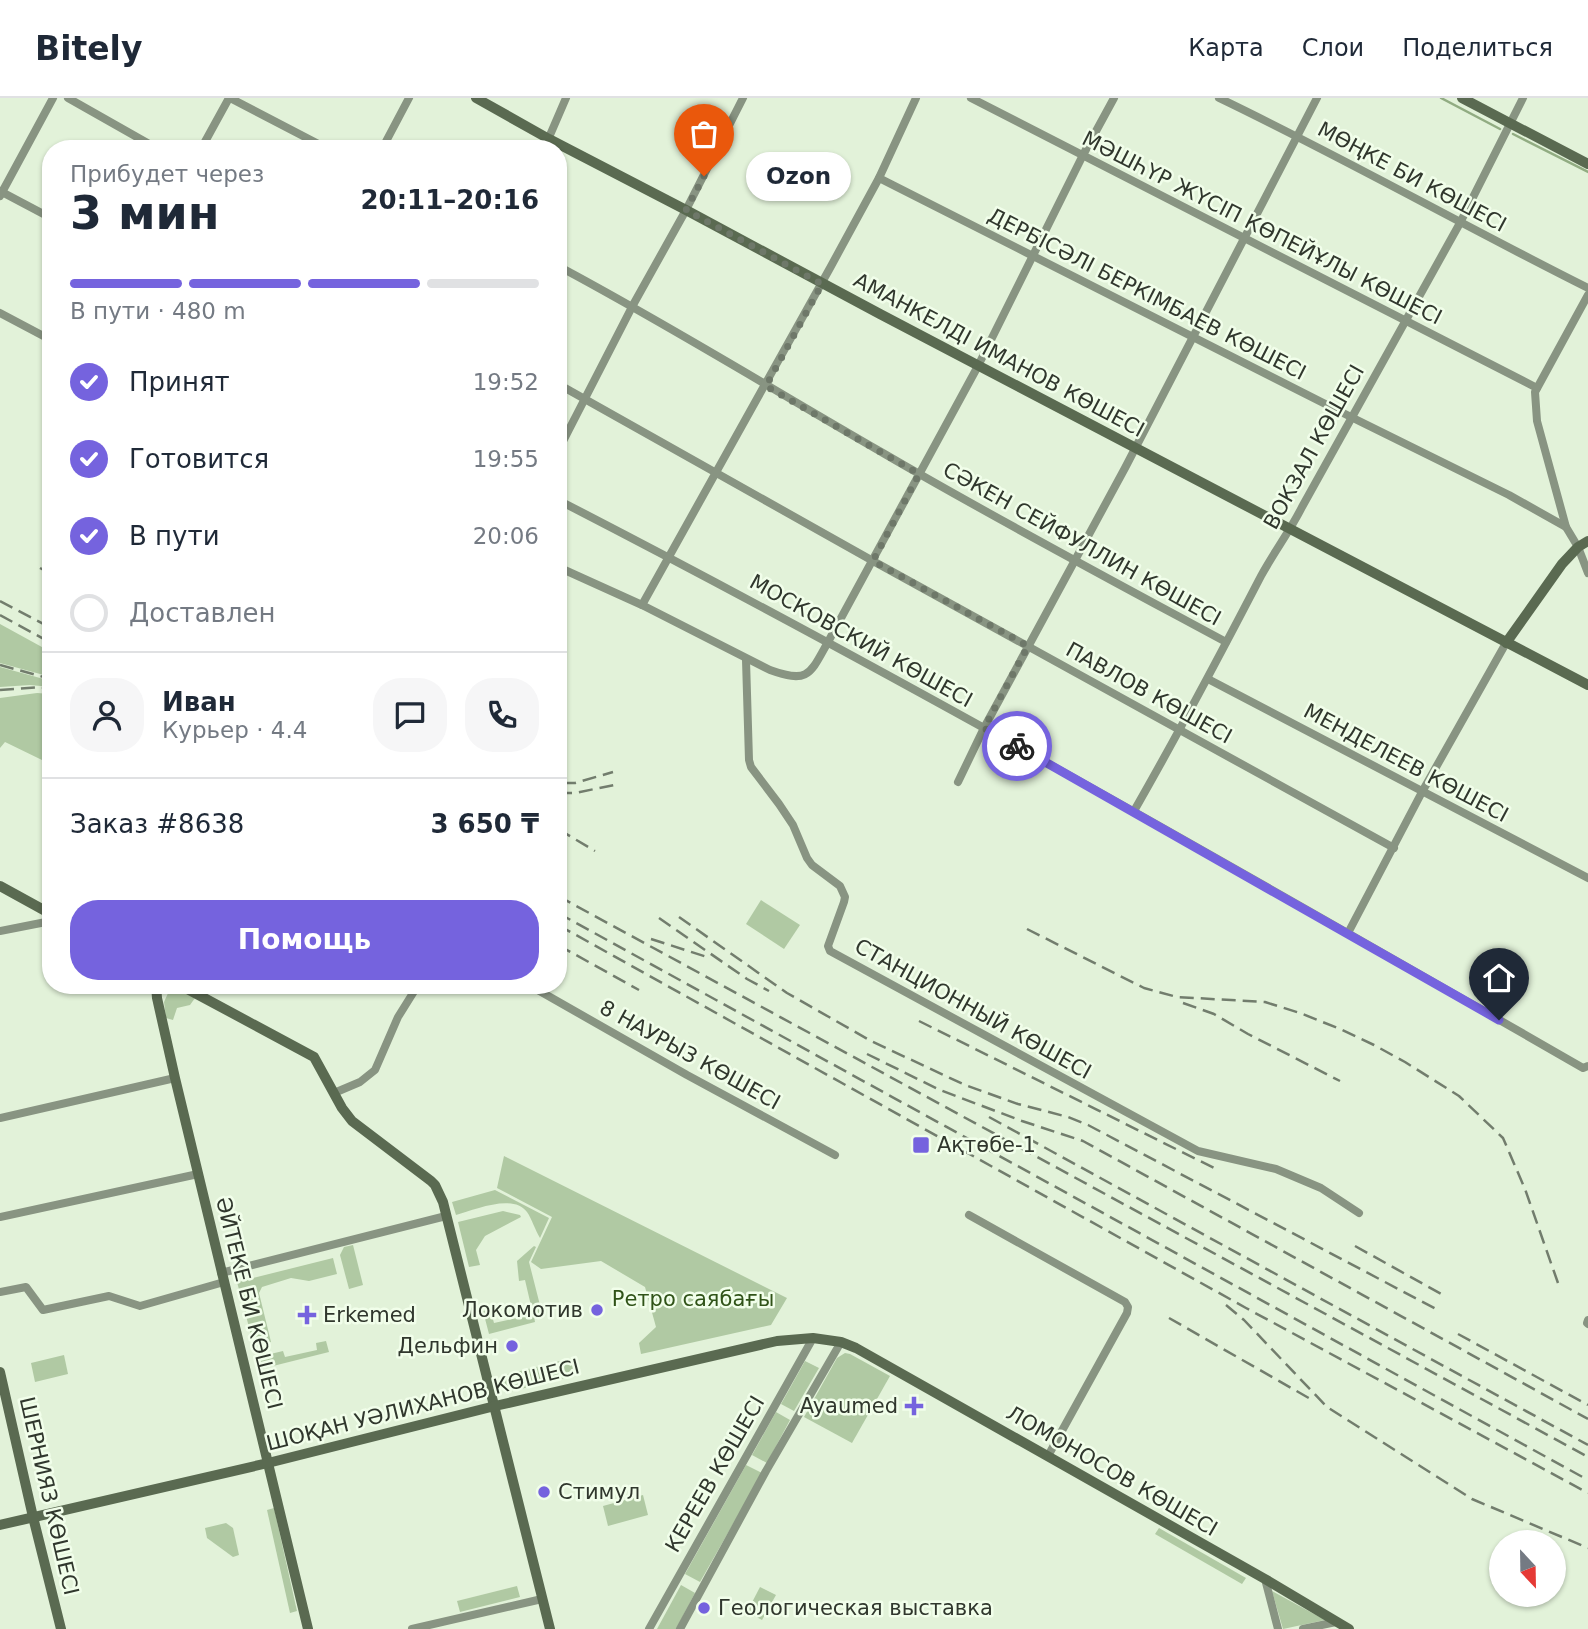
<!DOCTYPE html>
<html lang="ru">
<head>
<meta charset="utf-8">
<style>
	body { margin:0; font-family:"DejaVu Sans",sans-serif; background:#f6f6f7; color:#1f2937; height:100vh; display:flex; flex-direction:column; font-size:26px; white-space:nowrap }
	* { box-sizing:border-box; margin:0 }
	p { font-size:23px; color:#747a83 }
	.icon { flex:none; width:38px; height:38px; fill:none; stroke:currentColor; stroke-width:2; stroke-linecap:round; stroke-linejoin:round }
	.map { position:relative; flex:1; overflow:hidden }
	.drawer { position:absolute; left:42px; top:42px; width:525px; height:854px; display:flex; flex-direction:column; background:#fff; border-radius:28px; box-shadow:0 2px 5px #0004 }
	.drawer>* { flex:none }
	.needle { width:46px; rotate:158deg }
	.controls { position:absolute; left:1489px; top:1432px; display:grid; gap:14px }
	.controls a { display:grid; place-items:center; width:77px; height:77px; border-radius:50%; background:#fff; box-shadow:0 2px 5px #0004; font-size:35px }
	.pin { position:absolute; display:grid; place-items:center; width:60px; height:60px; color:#fff; margin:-72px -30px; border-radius:50% 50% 50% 0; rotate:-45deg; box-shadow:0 0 7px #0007 }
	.pin .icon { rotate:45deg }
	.courier { position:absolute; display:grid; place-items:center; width:70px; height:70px; margin:-35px; border:5px solid #7563de; border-radius:50%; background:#fff; color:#222; box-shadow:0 2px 9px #0007 }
	.bubble { position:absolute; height:49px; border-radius:24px; background:#fff; box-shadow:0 2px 5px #0004; font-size:23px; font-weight:600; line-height:49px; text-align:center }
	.headline em { font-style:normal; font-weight:600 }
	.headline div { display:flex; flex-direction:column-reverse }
	.headline { display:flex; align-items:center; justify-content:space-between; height:119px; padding:0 28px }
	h1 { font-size:46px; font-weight:600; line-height:52px }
	.bar { display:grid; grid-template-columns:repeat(4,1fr); gap:10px 7px; align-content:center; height:84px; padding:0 28px }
	.bar i { height:9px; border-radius:5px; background:#e0e1e3 }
	.bar .active { background:#7563de }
	.bar p { grid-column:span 4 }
	.line { display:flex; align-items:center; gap:18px; padding:0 28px; border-top:2px solid #e0e1e3 }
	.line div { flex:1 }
	.round { display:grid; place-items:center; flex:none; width:74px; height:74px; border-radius:28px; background:#f6f6f7 }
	ol { padding:0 28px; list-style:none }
	li { display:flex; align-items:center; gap:21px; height:77px }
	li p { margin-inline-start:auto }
	li .icon { padding:7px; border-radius:50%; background:#7563de; color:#fff; stroke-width:4 }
	li:last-child { color:#747a83 }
	li i { width:38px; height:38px; border:4px solid #e0e1e3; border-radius:50% }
	.button { display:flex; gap:14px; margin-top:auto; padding:14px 28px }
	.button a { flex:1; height:80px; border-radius:28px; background:#7563de; color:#fff; font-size:28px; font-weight:600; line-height:80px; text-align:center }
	header { display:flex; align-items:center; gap:42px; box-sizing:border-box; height:98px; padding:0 35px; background:#fff; border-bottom:2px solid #e0e1e3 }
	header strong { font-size:33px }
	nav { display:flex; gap:38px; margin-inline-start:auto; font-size:24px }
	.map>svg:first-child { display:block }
</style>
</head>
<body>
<header>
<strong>Bitely</strong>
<nav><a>Карта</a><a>Слои</a><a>Поделиться</a></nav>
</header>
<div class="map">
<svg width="1588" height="1531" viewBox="0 0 1588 1531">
	<rect width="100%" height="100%" fill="#e2f2d9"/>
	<g fill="#b0c9a3">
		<polygon points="0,526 51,554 51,579 0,565"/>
		<polygon points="0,569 51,583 51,589 30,587 0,589"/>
		<polygon points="37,595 51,596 51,644 42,662 5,644 0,650 0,600"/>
		<polygon points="761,802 800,827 784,851 746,826"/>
		<polygon points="176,890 195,900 190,907 177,910 173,922 166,920 164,904 169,893"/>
		<polygon points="504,1058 787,1200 771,1227 641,1256 639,1245 656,1229 645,1189 601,1163 541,1171 531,1164 552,1119 497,1090"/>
		<path d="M495,1092l54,28 -9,20c-5,-8 -8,-19 -13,-26 -14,-19 -53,-2 -71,3l-4,-13z"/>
		<polygon points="503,1113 520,1117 521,1119 485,1138 476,1152 480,1167 469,1169 458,1124"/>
		<polygon points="353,1147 363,1187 349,1191 340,1157 344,1149"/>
		<polygon points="534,1148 536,1149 529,1164 542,1215 534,1219 535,1224 489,1236 483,1213 488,1212 491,1214 494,1225 526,1218 526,1213 532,1212 525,1182 519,1183 517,1163"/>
		<polygon points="333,1160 337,1176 309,1183 291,1180 262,1189 259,1195 271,1244 254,1248 237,1184"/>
		<polygon points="326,1243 329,1254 261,1271 258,1259 283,1253 285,1259 317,1252 316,1245"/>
		<polygon points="845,1255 850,1256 890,1278 852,1345 804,1319 837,1260"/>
		<polygon points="64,1257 68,1276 35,1284 31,1265"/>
		<polygon points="576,1259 580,1276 505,1295 500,1278"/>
		<polygon points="805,1263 819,1270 794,1313 781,1306"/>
		<polygon points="776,1314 790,1322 767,1365 752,1357"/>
		<polygon points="746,1367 762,1375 700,1484 685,1476"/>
		<polygon points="643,1397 648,1417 608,1428 603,1408"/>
		<polygon points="274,1410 297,1513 290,1515 267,1412"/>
		<polygon points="226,1425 233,1430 239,1457 233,1459 207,1440 205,1430"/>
		<polygon points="1159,1430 1246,1480 1242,1486 1155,1436"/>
		<polygon points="681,1487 695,1495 676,1531 657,1531"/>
		<polygon points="517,1488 520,1499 460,1514 457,1503"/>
		<polygon points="760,1489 776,1497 762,1522 747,1514"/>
		<polygon points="1272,1493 1325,1522 1283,1531"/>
	</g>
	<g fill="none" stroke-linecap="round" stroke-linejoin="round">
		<g stroke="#91ac82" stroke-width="2.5">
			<polyline points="1441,0 1500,31"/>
			<polyline points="1513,36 1588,74"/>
		</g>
		<g stroke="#889482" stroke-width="8">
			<polyline points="68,0 158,51"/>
			<polyline points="230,0 328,51"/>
			<polyline points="971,0 1537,290"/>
			<path d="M1219,0c125,60 245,128 369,190"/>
			<polyline points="201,51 229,0"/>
			<polyline points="382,51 409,0"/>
			<polyline points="544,51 566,0"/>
			<polyline points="879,80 1351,319 1509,397 1566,429 1578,449 1588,475"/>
			<polyline points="0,93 51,120"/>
			<polyline points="0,98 53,0"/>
			<path d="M558,168c111,59 217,125 325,187 113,66 228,127 343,189"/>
			<polyline points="0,215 51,242"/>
			<polyline points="558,286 873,463 1394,750"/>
			<polyline points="558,353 633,207 686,112 743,0"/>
			<path d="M558,402c348,179 686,373 1025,568l5,-2"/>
			<polyline points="1566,429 1537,323 1535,294 1588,197"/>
			<path d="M558,469l84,38 128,65c39,14 40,4 58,-28l150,-276 105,-211 31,-57"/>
			<polyline points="642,507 830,170 879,80 916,0"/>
			<polyline points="746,562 749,662 751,669 779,706 793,727 807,760 812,767 840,788 845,799 844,804 828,848 830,853 1198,1053 1276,1071 1321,1090 1359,1115"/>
			<polyline points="1208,581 1588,780"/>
			<polyline points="958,684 984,630 1125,370 1317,0"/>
			<path d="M1134,713c44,-77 86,-156 127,-235 13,-24 29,-45 41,-69l158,-284 63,-125"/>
			<polyline points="0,833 51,823"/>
			<polyline points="1348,835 1422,694 1506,545"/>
			<polyline points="529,887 687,977 835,1057"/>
			<polyline points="334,995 360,984 375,972 398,919 418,887"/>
			<polyline points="0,1020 175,980"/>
			<polyline points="969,1117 1125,1204 1128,1209 1127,1215 1048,1358"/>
			<polyline points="0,1119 198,1076"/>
			<polyline points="221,1175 446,1118"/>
			<polyline points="0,1194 26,1189 43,1212 109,1198 140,1208 224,1184"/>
			<polyline points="1588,1222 1587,1225 1588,1226"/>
			<polyline points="1265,1481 1278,1531"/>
			<polyline points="412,1531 542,1501"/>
			<polyline points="649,1531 813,1240"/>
			<polyline points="680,1531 766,1373 841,1244"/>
			<polyline points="1303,1531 1336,1524"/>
		</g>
		<g stroke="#5a6a51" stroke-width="10">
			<polyline points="476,0 549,41 686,112 880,216 1588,587"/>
			<polyline points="1462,0 1588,66"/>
			<polyline points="1506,545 1562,466 1578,449 1588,443"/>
			<polyline points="0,788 51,816"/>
			<polyline points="156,887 157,900 175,980 308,1531"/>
			<polyline points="180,887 314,959 342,1010 352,1023 431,1083 435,1087 443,1104 550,1531"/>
			<polyline points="0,1274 33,1419 61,1531"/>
			<polyline points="0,1427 268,1365 495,1308 777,1243 813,1240 841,1244 856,1250 1265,1481 1349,1531"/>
		</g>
		<g stroke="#727d6d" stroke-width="2.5" stroke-dasharray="14 7" stroke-linecap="butt">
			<polyline points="40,470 51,476"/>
			<polyline points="0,503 51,530"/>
			<polyline points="0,517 51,545"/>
			<polyline points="0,567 51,581"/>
			<polyline points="0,592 41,589 51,591"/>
			<polyline points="562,685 575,685 613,674"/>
			<polyline points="558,695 575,695 619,686"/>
			<polyline points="558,731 595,753"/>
			<polyline points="558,798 1588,1359"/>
			<polyline points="558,815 1588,1382"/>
			<polyline points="679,819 787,895 871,943 965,987 1018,1006 1068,1019 1088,1027 1436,1211"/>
			<polyline points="659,820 747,881 769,893"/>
			<polyline points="558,827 1246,1210 1588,1395"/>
			<polyline points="1027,831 1144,890 1177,899 1265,904 1300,915 1340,931 1374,947 1405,964 1459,998 1503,1040 1525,1091 1558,1185"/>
			<polyline points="651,841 707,859"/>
			<polyline points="558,847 639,892"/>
			<polyline points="1183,905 1214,916 1248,936 1340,983"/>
			<polyline points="919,923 1216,1071"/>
			<polyline points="867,956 940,992 1022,1023 1083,1043 1588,1321"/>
			<polyline points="989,1019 1588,1347"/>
			<polyline points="1355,1148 1443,1197"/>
			<polyline points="1226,1207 1244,1222 1327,1309 1472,1401 1588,1450"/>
			<polyline points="1169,1220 1314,1303"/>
			<polyline points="1458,1236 1588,1307"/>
		</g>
	</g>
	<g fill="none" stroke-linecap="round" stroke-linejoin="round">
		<polyline stroke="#6e7869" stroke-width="7" stroke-dasharray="0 12.6" points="704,78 686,112 822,186 766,288 919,376 873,463 1028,548 984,630 1017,648"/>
		<polyline stroke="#7563de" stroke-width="9" points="1017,648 1499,922"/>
	</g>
	<g fill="#7563de" stroke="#f1feea" stroke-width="2.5">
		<rect x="912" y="1038" width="18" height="18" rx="3.5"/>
		<circle cx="597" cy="1212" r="7"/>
		<path d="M303.5 1206.5h7v7h7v7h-7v7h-7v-7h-7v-7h7z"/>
		<circle cx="512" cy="1248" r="7"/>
		<path d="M910.5 1297.5h7v7h7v7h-7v7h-7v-7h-7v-7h7z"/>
		<circle cx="544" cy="1394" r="7"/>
		<circle cx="704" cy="1510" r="7"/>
	</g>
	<g text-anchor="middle" stroke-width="5" stroke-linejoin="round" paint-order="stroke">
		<g font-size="21" fill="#30372d" stroke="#f1feea">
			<text transform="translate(1412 79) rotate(28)" y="7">МӨҢКЕ БИ КӨШЕСІ</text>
			<text transform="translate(1262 130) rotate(27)" y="7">МӘШҺҮР ЖҮСІП КӨПЕЙҰЛЫ КӨШЕСІ</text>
			<text transform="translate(1147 196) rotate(27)" y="7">ДЕРБІСӘЛІ БЕРКІМБАЕВ КӨШЕСІ</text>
			<text transform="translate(999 257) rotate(28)" y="7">АМАНКЕЛДІ ИМАНОВ КӨШЕСІ</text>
			<text transform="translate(1314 349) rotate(-61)" y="7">ВОКЗАЛ КӨШЕСІ</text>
			<text transform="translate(1082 446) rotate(29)" y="7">СӘКЕН СЕЙФУЛЛИН КӨШЕСІ</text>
			<text transform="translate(861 543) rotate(29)" y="7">МОСКОВСКИЙ КӨШЕСІ</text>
			<text transform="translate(1149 595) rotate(29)" y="7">ПАВЛОВ КӨШЕСІ</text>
			<text transform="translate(1406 665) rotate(28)" y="7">МЕНДЕЛЕЕВ КӨШЕСІ</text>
			<text transform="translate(973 911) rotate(29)" y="7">СТАНЦИОННЫЙ КӨШЕСІ</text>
			<text transform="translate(690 957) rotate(29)" y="7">8 НАУРЫЗ КӨШЕСІ</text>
			<text transform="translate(249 1205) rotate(76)" y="7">ӘЙТЕКЕ БИ КӨШЕСІ</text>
			<text transform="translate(423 1307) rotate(-14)" y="7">ШОҚАН УӘЛИХАНОВ КӨШЕСІ</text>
			<text transform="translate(1112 1373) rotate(30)" y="7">ЛОМОНОСОВ КӨШЕСІ</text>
			<text transform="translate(715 1376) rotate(-60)" y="7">КЕРЕЕВ КӨШЕСІ</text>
			<text transform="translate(49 1398) rotate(77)" y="7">ШЕРНИЯЗ КӨШЕСІ</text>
		</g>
		<g font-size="21" fill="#30372d" stroke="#f1feea" text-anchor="start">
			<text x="937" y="1054">Ақтөбе-1</text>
			<text x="583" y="1219" text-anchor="end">Локомотив</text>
			<text x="323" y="1224">Erkemed</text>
			<text x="498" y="1255" text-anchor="end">Дельфин</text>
			<text x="898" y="1315" text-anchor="end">Ayaumed</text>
			<text x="558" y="1401">Стимул</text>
			<text x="718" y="1517">Геологическая выставка</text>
		</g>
		<g font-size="21" fill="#305318" stroke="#f1feea">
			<text x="693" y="1208">Ретро саябағы</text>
		</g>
	</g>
</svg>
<div class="controls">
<a><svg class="needle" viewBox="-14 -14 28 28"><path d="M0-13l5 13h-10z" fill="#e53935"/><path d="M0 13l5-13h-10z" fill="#747a83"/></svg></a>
</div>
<div class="pin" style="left:704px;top:78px;background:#ea580c"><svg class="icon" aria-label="bag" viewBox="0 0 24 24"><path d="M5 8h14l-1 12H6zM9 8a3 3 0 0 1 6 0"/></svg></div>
<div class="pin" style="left:1499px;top:922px;background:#1f2937"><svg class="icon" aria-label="home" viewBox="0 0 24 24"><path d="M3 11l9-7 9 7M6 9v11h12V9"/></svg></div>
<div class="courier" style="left:1017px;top:648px"><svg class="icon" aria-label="bike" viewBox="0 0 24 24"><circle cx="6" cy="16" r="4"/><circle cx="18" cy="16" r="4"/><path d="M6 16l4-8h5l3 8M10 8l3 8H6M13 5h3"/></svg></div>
<div class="bubble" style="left:746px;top:54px;width:105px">Ozon</div>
<section class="drawer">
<div class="headline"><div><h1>3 мин</h1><p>Прибудет через</p></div><em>20:11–20:16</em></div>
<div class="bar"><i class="active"></i><i class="active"></i><i class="active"></i><i></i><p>В пути · 480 m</p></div>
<ol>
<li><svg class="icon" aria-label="check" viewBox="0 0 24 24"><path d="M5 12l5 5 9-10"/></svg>Принят<p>19:52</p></li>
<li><svg class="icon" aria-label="check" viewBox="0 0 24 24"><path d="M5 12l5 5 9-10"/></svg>Готовится<p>19:55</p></li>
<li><svg class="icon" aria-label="check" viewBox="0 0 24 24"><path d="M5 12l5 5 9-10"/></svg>В пути<p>20:06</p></li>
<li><i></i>Доставлен</li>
</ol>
<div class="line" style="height:126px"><a class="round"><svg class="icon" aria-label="person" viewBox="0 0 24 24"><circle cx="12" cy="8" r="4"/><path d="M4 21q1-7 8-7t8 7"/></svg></a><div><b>Иван</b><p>Курьер · 4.4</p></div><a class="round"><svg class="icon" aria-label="chat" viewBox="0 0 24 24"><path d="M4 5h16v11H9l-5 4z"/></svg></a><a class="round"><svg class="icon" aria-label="phone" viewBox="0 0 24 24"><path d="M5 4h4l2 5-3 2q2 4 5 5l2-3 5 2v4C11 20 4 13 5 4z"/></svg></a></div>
<div class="line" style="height:91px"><div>Заказ #8638</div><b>3 650 ₸</b></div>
<div class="button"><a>Помощь</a></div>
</section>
</div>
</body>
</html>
